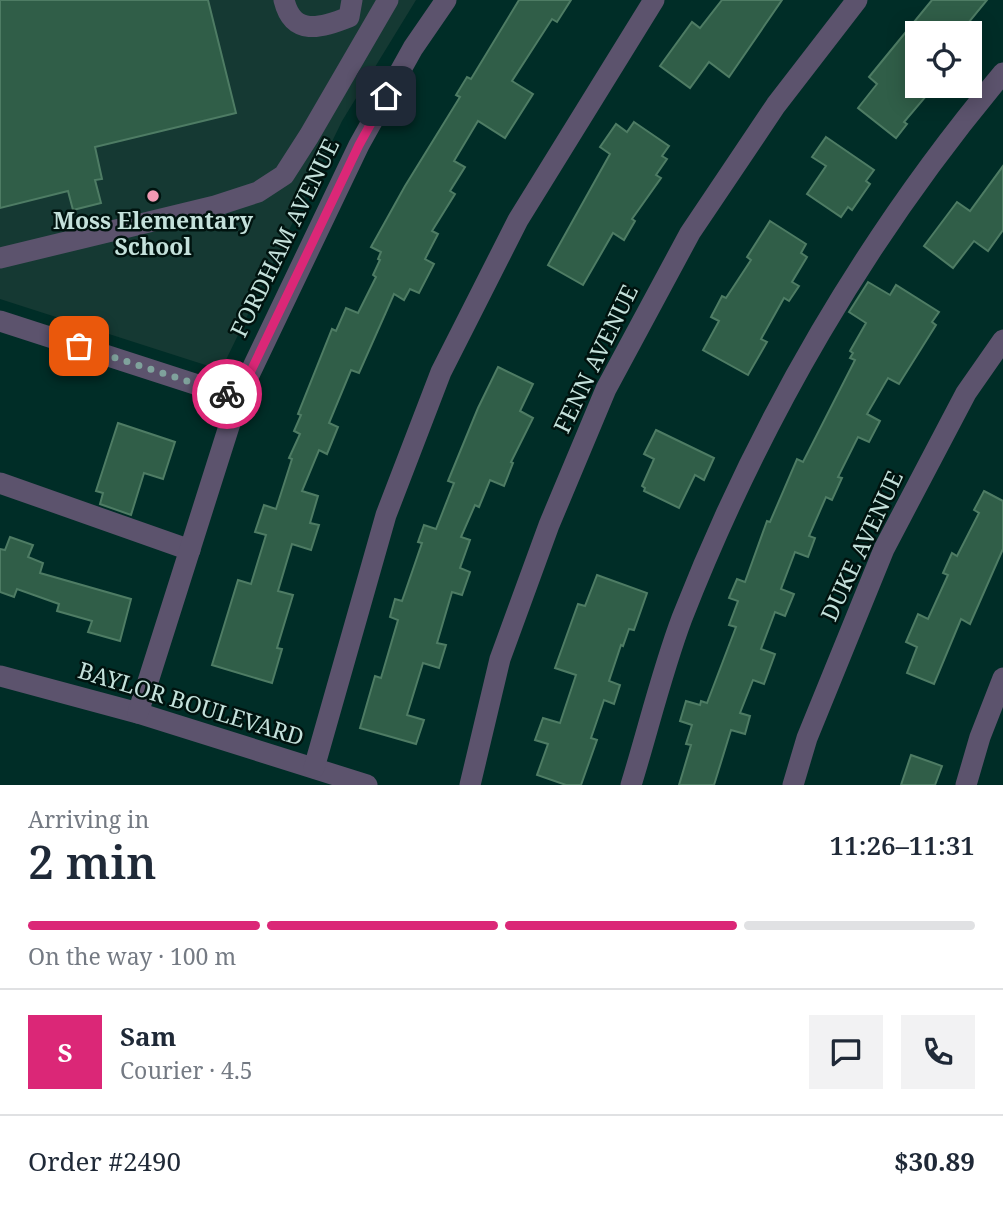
<!DOCTYPE html>
<html lang="en">
<head>
<meta charset="utf-8">
<style>
	body { margin:0; font-family:"Noto Serif",serif; background:#f2f2f3; color:#1f2937; height:100vh; display:flex; flex-direction:column; font-size:26px; white-space:nowrap }
	* { box-sizing:border-box; margin:0 }
	p { font-size:23px; color:#747a83 }
	.icon { flex:none; width:38px; height:38px; fill:none; stroke:currentColor; stroke-width:2; stroke-linecap:round; stroke-linejoin:round }
	.map { position:relative; height:785px; overflow:hidden }
	.sheet { display:flex; flex-direction:column; background:#fff; flex:1 }
	.sheet>* { flex:none }
	.fabs { position:absolute; left:905px; top:21px; display:grid; gap:14px }
	.fabs a { display:grid; place-items:center; width:77px; height:77px; border-radius:0px; background:#fff; box-shadow:0 4px 18px #0003; font-size:35px }
	.pin { position:absolute; display:grid; place-items:center; width:60px; height:60px; color:#fff; margin:-30px; border-radius:14px; box-shadow:0 4px 10px #0006 }
	.courier { position:absolute; display:grid; place-items:center; width:70px; height:70px; margin:-35px; border:5px solid #db2777; border-radius:50%; background:#fff; color:#222; box-shadow:0 2px 9px #0007 }
	.overview em { font-style:normal; font-weight:600 }
	.overview div { display:flex; flex-direction:column-reverse }
	.overview { display:flex; align-items:center; justify-content:space-between; height:119px; padding:0 28px }
	h1 { font-size:46px; font-weight:600; line-height:52px }
	.bar { display:grid; grid-template-columns:repeat(4,1fr); gap:10px 7px; align-content:center; height:84px; padding:0 28px }
	.bar i { height:9px; border-radius:5px; background:#e0e1e3 }
	.bar .current { background:#db2777 }
	.bar p { grid-column:span 4 }
	.line { display:flex; align-items:center; gap:18px; padding:0 28px; border-top:2px solid #e0e1e3 }
	.line div { flex:1 }
	.round { display:grid; place-items:center; flex:none; width:74px; height:74px; border-radius:0px; background:#f2f2f3 }
	.map>svg:first-child { display:block }
</style>
</head>
<body>
<div class="map">
<svg width="1003" height="785" viewBox="0 0 1003 785">
	<rect width="100%" height="100%" fill="#002d27"/>
	<polygon fill="#153933" points="0,0 416,0 342,121 221,370 0,299"/>
	<g fill="#305e48" stroke="#4e7c64" stroke-width="2">
		<polygon points="0,0 208,0 236,113 95,147 102,179 95,180 101,203 73,210 68,191 0,208"/>
		<polygon points="519,0 571,0 557,22 552,19 512,81 533,94 505,138 478,121 454,161 465,167 450,191 455,194 432,231 438,234 425,259 434,264 419,293 410,289 404,300 394,294 359,373 351,370 329,423 338,427 327,454 319,450 302,491 318,496 310,523 319,525 311,550 292,544 278,591 293,595 277,648 282,649 272,683 212,665 238,580 251,584 266,535 255,532 264,505 276,509 292,459 289,458 300,434 294,431 301,415 298,414 332,329 336,331 346,308 358,313 376,277 373,275 380,260 378,259 381,252 371,247 405,186 460,97 456,95 467,77 471,79"/>
		<polygon points="722,0 782,0 729,77 709,62 690,88 660,66 692,22 700,28"/>
		<polygon points="932,0 987,0 960,33 917,33 917,87 927,95 904,122 907,124 896,138 858,108 877,84 869,77"/>
		<polygon points="634,122 669,146 662,156 667,159 656,175 661,178 632,219 635,221 624,240 613,233 583,285 548,265 610,154 600,147 616,124 627,132"/>
		<polygon points="826,137 874,170 866,181 870,184 852,210 848,207 841,217 807,194 826,166 812,157"/>
		<polygon points="1003,166 1003,230 988,251 974,241 953,268 924,246 957,202 970,211"/>
		<polygon points="770,221 806,244 801,253 807,257 792,282 799,286 789,301 784,298 761,339 767,342 748,375 703,350 719,321 711,317 722,296 726,298 751,260 747,257"/>
		<polygon points="868,282 890,295 896,285 939,312 932,322 936,325 899,384 888,378 867,414 880,421 869,442 858,437 838,477 842,478 832,500 826,497 809,536 815,538 808,557 795,552 781,589 794,594 785,616 775,612 761,649 775,654 764,684 753,680 740,713 750,716 745,734 731,730 714,785 679,785 691,745 686,744 692,725 680,721 686,701 700,705 701,701 707,703 736,627 729,625 738,601 729,598 737,579 745,582 767,521 770,522 797,459 803,462 855,360 850,358 853,353 850,351 866,323 849,312"/>
		<polygon points="498,367 533,384 520,411 533,418 511,462 513,463 504,486 490,480 479,507 475,505 461,537 470,540 460,568 470,572 462,595 452,592 437,643 446,645 439,668 423,663 407,715 424,720 416,744 360,728 375,676 381,678 398,620 390,617 395,599 402,601 422,543 418,542 424,525 436,529 454,483 448,481 478,408"/>
		<polygon points="118,423 175,442 163,479 144,473 131,515 100,504 103,493 96,491"/>
		<polygon points="656,430 714,458 704,480 695,475 679,508 644,491 645,488 642,486 654,459 644,454"/>
		<polygon points="984,491 1003,501 1003,549 970,624 961,619 934,684 907,673 917,647 906,642 918,614 928,619 948,575 943,573 952,553 957,556 979,513 974,510"/>
		<polygon points="10,537 33,545 28,557 43,563 40,573 131,599 120,641 88,632 92,621 57,611 59,604 17,589 14,597 0,592 0,549 5,550"/>
		<polygon points="597,575 647,593 634,630 629,629 623,646 621,645 609,681 620,685 614,704 604,700 591,738 597,740 581,785 566,785 537,775 548,744 535,740 543,718 560,723 576,675 555,668 578,604 585,606"/>
		<polygon points="911,755 942,766 935,785 901,785"/>
	</g>
	<g fill="none" stroke-linecap="round" stroke-linejoin="round">
		<g stroke="#5c536d" stroke-width="21">
			<path d="M284,0c9,37 37,28 65,17l3,-17"/>
			<polyline points="0,258 215,206 258,192 284,175 309,136 388,0"/>
			<polyline points="0,321 238,398"/>
			<polyline points="0,483 190,550"/>
			<polyline points="0,676 138,713 367,785"/>
			<polyline points="138,713 238,398 359,145 413,48 446,0"/>
			<polyline points="314,768 386,515 441,372 518,220 654,0"/>
			<polyline points="470,785 500,659 549,525 606,389 690,233 776,105 857,0"/>
			<path d="M631,785c17,-55 31,-114 51,-167 77,-197 185,-383 321,-545"/>
			<polyline points="793,785 807,738 884,549 966,393 1003,340"/>
			<polyline points="966,785 980,737 1003,678"/>
		</g>
	</g>
	<g fill="none" stroke-linecap="round" stroke-linejoin="round">
		<polyline stroke="#7fa29c" stroke-width="7" stroke-dasharray="0 12.6" points="79,346 227,394"/>
		<polyline stroke="#db2777" stroke-width="9" points="227,394 238,398 359,145 386,96"/>
	</g>
	<circle fill="#f19ab3" stroke="#00130f" stroke-width="2.5" cx="153" cy="196" r="7"/>
	<g text-anchor="middle" stroke-width="5" stroke-linejoin="round" paint-order="stroke">
		<g font-size="23" font-weight="bold" fill="#c4e1db" stroke="#00130f">
			<text x="153" y="229">Moss Elementary<tspan x="153" dy="26">School</tspan></text>
		</g>
		<g font-size="23" fill="#c4e1db" stroke="#00130f">
			<text transform="translate(285 238) rotate(-64)" y="8">FORDHAM AVENUE</text>
			<text transform="translate(596 359) rotate(-64)" y="8">FENN AVENUE</text>
			<text transform="translate(862 546) rotate(-65)" y="8">DUKE AVENUE</text>
			<text transform="translate(191 704) rotate(17)" y="8">BAYLOR BOULEVARD</text>
		</g>
	</g>
</svg>
<div class="fabs">
<a><svg class="icon" aria-label="locate" viewBox="0 0 24 24"><circle cx="12" cy="12" r="6"/><path d="M12 2v4M12 18v4M2 12h4M18 12h4"/></svg></a>
</div>
<div class="pin" style="left:79px;top:346px;background:#ea580c"><svg class="icon" aria-label="bag" viewBox="0 0 24 24"><path d="M5 8h14l-1 12H6zM9 8a3 3 0 0 1 6 0"/></svg></div>
<div class="pin" style="left:386px;top:96px;background:#1f2937"><svg class="icon" aria-label="home" viewBox="0 0 24 24"><path d="M3 11l9-7 9 7M6 9v11h12V9"/></svg></div>
<div class="courier" style="left:227px;top:394px"><svg class="icon" aria-label="bike" viewBox="0 0 24 24"><circle cx="6" cy="16" r="4"/><circle cx="18" cy="16" r="4"/><path d="M6 16l4-8h5l3 8M10 8l3 8H6M13 5h3"/></svg></div>
</div>
<section class="sheet">
<div class="overview"><div><h1>2 min</h1><p>Arriving in</p></div><em>11:26–11:31</em></div>
<div class="bar"><i class="current"></i><i class="current"></i><i class="current"></i><i></i><p>On the way · 100 m</p></div>
<div class="line" style="height:126px"><b class="round" style="background:#db2777;color:#fff">S</b><div><b>Sam</b><p>Courier · 4.5</p></div><a class="round"><svg class="icon" aria-label="chat" viewBox="0 0 24 24"><path d="M4 5h16v11H9l-5 4z"/></svg></a><a class="round"><svg class="icon" aria-label="phone" viewBox="0 0 24 24"><path d="M5 4h4l2 5-3 2q2 4 5 5l2-3 5 2v4C11 20 4 13 5 4z"/></svg></a></div>
<div class="line" style="height:91px"><div>Order #2490</div><b>$30.89</b></div>
</section>
</body>
</html>
